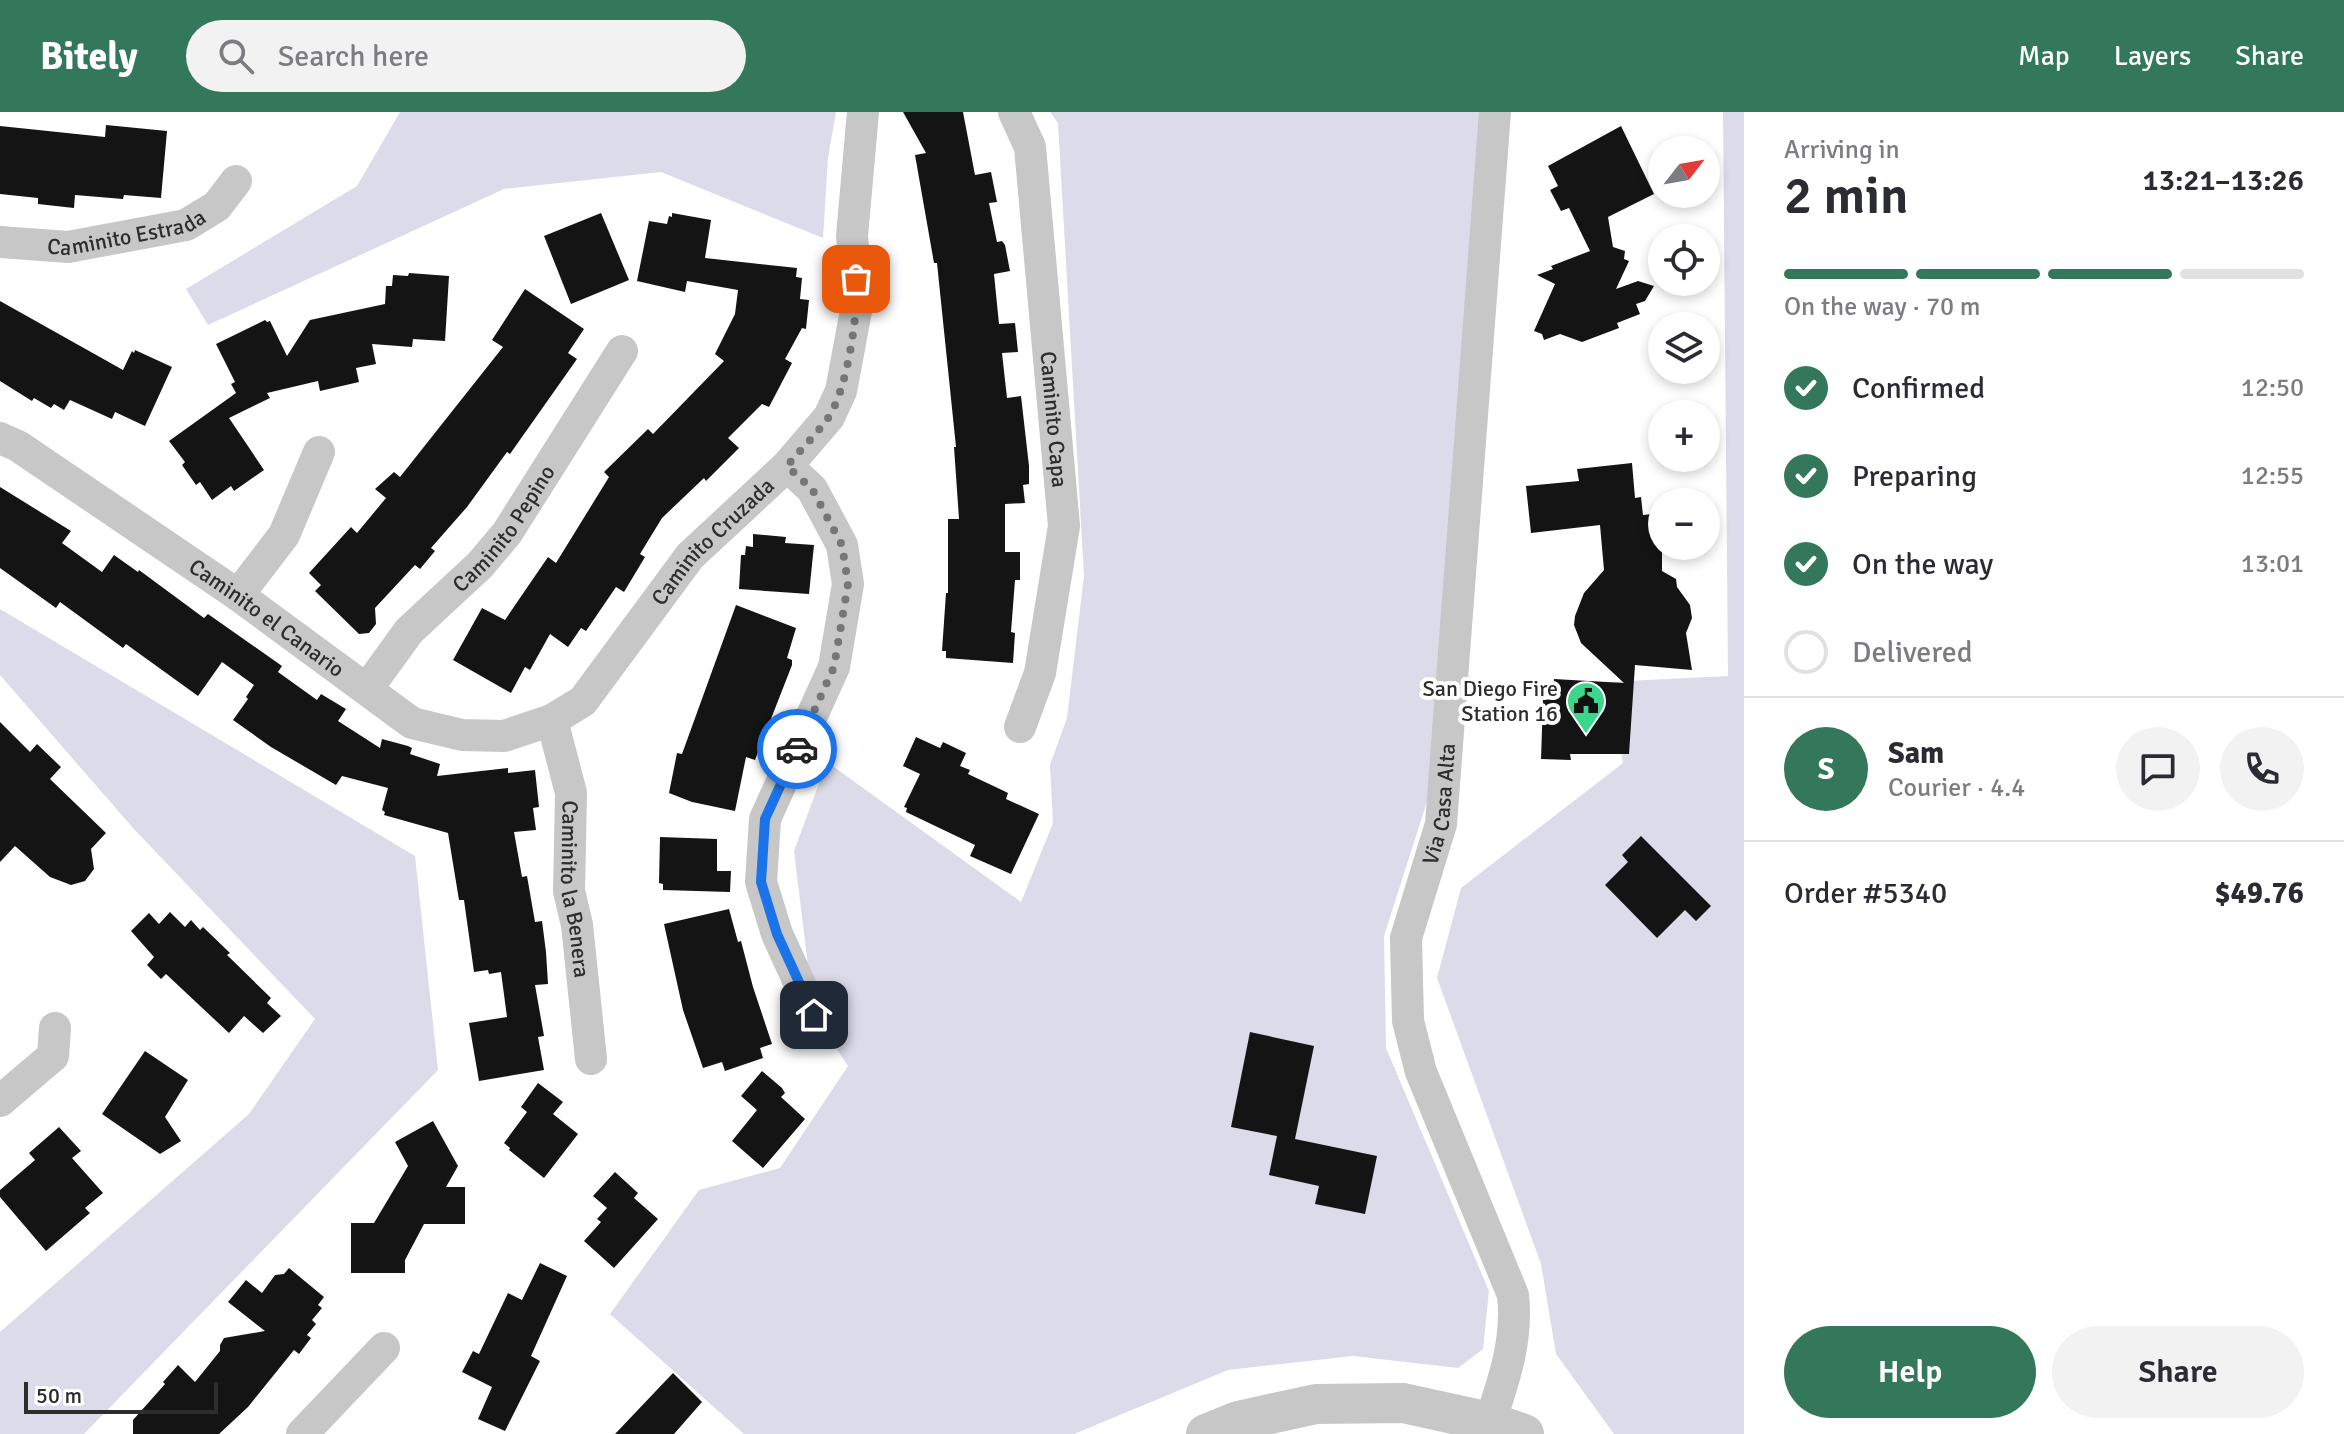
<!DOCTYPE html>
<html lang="en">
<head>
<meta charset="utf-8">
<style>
	body { margin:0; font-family:Signika,sans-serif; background:#f2f2f3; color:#2b2b33; height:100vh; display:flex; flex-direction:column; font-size:30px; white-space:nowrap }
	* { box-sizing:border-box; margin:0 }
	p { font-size:26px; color:#7c7c81 }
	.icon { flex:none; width:44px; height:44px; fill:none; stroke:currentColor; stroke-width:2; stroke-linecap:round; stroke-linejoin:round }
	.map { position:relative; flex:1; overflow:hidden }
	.side { display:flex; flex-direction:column; background:#fff; width:600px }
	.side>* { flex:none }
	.needle { width:52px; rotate:59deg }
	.controls { position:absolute; left:1648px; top:24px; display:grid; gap:16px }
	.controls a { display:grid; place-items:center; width:72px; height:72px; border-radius:50%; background:#fff; box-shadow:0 4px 12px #0003; font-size:40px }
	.scale { position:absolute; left:24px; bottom:20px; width:194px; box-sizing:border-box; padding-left:8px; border:4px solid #2d2d2d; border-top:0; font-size:22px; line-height:28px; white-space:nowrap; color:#2d2d2d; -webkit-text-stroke:6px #fff; paint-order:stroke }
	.pin { position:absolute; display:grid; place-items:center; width:68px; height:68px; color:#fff; margin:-34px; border-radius:16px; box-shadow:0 4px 12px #0006 }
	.courier { position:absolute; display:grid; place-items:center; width:80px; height:80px; margin:-40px; border:6px solid #1a73e8; border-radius:50%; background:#fff; color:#222; box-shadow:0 2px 10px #0007 }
	.summary em { font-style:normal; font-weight:600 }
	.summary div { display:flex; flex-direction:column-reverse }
	.summary { display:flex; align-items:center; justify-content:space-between; height:136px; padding:0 40px }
	h1 { font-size:52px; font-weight:600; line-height:60px }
	.bar { display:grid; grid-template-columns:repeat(4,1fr); gap:12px 8px; align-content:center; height:96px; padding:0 40px }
	.bar i { height:10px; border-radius:6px; background:#e1e1e2 }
	.bar .on { background:#33785b }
	.bar p { grid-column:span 4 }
	.line { display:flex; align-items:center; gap:20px; padding:0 40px; border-top:2px solid #e1e1e2 }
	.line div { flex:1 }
	.round { display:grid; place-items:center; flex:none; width:84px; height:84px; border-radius:42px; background:#f2f2f3 }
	ol { padding:0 40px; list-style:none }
	li { display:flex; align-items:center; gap:24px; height:88px }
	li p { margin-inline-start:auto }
	li .icon { padding:8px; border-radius:50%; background:#33785b; color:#fff; stroke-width:4 }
	li:last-child { color:#7c7c81 }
	li i { width:44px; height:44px; border:4px solid #e1e1e2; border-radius:50% }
	.cta { display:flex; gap:16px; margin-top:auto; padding:16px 40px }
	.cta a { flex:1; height:92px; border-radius:48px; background:#33785b; color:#fff; font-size:32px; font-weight:600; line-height:92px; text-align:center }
	.cta a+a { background:#f2f2f3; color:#2b2b33 }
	header { display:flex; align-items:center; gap:48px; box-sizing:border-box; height:112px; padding:0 40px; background:#33785b; color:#fff }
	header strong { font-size:38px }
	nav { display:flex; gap:44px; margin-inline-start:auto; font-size:28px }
	.search { width:560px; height:72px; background:#f2f2f3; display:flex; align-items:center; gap:20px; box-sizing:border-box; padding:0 28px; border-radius:44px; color:#7c7c81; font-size:30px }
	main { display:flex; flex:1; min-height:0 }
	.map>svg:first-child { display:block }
</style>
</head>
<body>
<header>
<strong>Bitely</strong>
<div class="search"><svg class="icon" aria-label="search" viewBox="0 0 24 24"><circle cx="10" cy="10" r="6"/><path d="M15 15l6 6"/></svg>Search here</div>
<nav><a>Map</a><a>Layers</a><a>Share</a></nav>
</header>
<main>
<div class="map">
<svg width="1744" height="1322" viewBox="0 0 1744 1322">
	<rect width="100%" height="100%" fill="#fff"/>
	<g fill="#dcdbe9">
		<polygon points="400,0 836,0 828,46 823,126 661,60 504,77 208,213 186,177 357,74"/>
		<polygon points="1050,0 1496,0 1432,674 1384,824 1386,936 1489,1179 1483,1237 1458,1256 1353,1244 1228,1258 1074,1322 744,1322 610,1202 699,1078 780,1056 848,954 814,903 794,739 827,650 1021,790 1053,711 1050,653 1067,606 1084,464 1058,11"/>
		<polygon points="1723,0 1744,0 1744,1322 1614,1322 1556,1242 1541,1152 1437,866 1461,776 1623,651 1606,570 1728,564"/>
		<polygon points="0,497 415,744 438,958 84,1322 0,1322 0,1220 249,1002 315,907 133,716 0,563"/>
	</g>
	<g fill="#141414">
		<polygon points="903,0 963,0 975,63 991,60 997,90 989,91 997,130 1002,129 1005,133 1010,159 994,162 999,212 1015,211 1018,240 1002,241 1007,286 1021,284 1029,354 1029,372 1023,373 1025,391 1005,392 1005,440 1020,440 1020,468 1015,468 1011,520 1015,521 1013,551 946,546 946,539 942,539 946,481 948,481 948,407 959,407 954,335 956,335 937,151 934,151 915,43 926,41"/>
		<polygon points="106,13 167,19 161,86 124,83 123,87 75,83 74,96 38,92 38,86 0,82 0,14 105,25"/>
		<polygon points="1621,14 1654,82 1608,105 1613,135 1625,139 1624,147 1629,149 1616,177 1638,169 1654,174 1645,189 1636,192 1640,202 1617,211 1619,216 1582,230 1560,222 1544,228 1542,222 1534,219 1555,172 1537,163 1553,157 1551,154 1590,139 1569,96 1561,99 1550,78 1558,74 1548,54"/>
		<polygon points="601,101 629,168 571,192 544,124"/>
		<polygon points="672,101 711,108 705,146 797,156 796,165 802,166 800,187 809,188 806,217 802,216 785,247 792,251 769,295 762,292 728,326 739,336 706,369 704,366 662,406 640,442 645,445 624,480 616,475 586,519 581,516 568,535 550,522 530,558 525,555 511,581 453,548 482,496 505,508 548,445 556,451 609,365 604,360 648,317 653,322 724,249 715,242 735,202 738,178 687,169 685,180 637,169 649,109 667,112 669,104 672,105"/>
		<polygon points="409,161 449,164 445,229 413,227 412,235 372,232 376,252 356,256 359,270 320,279 318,269 267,281 270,286 229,306 264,358 234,379 231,374 212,388 200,370 196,373 182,353 185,350 169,329 236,281 231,272 235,270 216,232 265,208 267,210 270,209 287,244 310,208 385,192 386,174 392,174 393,163 408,164"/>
		<polygon points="525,177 584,217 568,241 577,247 510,342 507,340 467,395 431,436 435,439 420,457 415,453 375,496 376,512 369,521 359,522 315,479 321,473 309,461 351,415 357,421 386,386 375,377 394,360 400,365 503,235 492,228"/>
		<polygon points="0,189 123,258 132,239 134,241 135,238 172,255 145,314 115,300 112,307 70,288 64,298 54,292 51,296 34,286 32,289 0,269"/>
		<polygon points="1632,351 1635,386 1641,385 1643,403 1662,401 1662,459 1676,467 1677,475 1690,493 1692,506 1686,521 1692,558 1635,553 1629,642 1570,642 1571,648 1541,647 1543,588 1553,587 1554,567 1624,571 1581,531 1574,513 1575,504 1584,481 1604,458 1600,413 1531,421 1526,374 1579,369 1577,357"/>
		<polygon points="0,375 71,419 62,431 102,460 114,443 138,460 139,458 204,506 208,502 282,554 278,560 317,588 321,582 346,597 338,609 380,636 382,627 408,634 412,636 410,642 440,652 437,664 508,656 508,661 535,658 539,695 533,696 536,718 514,720 522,765 527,764 535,810 542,809 546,840 548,872 535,873 544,924 538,925 544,958 479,969 469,911 507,905 501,860 489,862 488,858 474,860 464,788 459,788 448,721 384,703 385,700 382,698 388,676 342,664 336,673 271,635 233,608 248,587 246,585 254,573 222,550 198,584 126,532 123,536 60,490 56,496 0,456"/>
		<polygon points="753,422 786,425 785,431 814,433 809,482 739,477 741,443 745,443 746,434 753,435"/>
		<polygon points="736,493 796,516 787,546 792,548 792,553 755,648 746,645 735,699 692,690 669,681 677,641 682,642"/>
		<polygon points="0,610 30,640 37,632 61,655 50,667 106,721 91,737 94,757 85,769 71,773 50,765 15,734 0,750"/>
		<polygon points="916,625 940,636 943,630 966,641 960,654 970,658 968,662 1004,679 1008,681 1006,687 1039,702 1011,762 970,744 975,733 906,700 907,696 904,695 920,662 903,654"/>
		<polygon points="1641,724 1711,794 1696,809 1685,798 1657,826 1605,773 1628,750 1622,743"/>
		<polygon points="660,725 717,727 717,759 731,759 730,780 663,778 663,772 659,771"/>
		<polygon points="729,797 738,830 741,829 753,875 772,932 760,936 763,946 725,959 722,950 703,956 683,898 664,812"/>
		<polygon points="170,800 185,815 191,808 200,818 203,815 230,841 227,843 271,886 267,891 281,904 263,921 244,904 229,921 166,862 161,867 147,853 154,845 131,819 149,801 159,812"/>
		<polygon points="1250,920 1314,934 1295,1027 1377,1044 1365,1102 1315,1092 1319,1074 1269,1063 1277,1024 1231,1015"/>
		<polygon points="145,939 188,968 165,1005 181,1029 160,1042 102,1002"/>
		<polygon points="762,959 782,976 785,981 781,985 805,1007 763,1056 732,1029 757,998 741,984"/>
		<polygon points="538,971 563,990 553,1002 578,1022 544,1066 509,1038 510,1036 504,1031 527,1000 521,995"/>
		<polygon points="433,1009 458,1054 446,1075 465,1075 465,1112 424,1112 405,1148 405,1161 351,1161 351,1111 374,1111 408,1054 395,1030"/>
		<polygon points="59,1015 81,1039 72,1046 103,1081 85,1096 90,1101 46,1139 0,1085 0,1078 35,1048 29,1041"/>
		<polygon points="615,1060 638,1081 634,1086 658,1107 614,1156 584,1129 601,1110 597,1107 607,1096 593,1084"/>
		<polygon points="540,1151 567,1164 531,1244 540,1249 505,1319 478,1307 492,1275 462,1260 473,1239 479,1242 508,1181 522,1188"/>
		<polygon points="289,1156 324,1185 318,1193 322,1196 312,1208 316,1212 307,1223 311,1226 299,1242 294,1238 248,1295 219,1322 133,1322 133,1308 165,1272 163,1270 178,1253 195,1270 220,1239 220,1233 224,1226 265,1219 228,1190 246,1168 262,1181 275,1163 284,1162"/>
		<polygon points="673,1261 702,1290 674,1322 615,1322"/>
	</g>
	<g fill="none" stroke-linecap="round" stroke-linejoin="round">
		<g stroke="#c7c7c7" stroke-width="32">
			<path id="s1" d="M1014,0l16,35 34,379 -24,147 -20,54"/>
			<path id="s2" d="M0,130l68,5 118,-22 31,-19 19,-25"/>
			<path id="s3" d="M0,326l18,8 220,149 174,128 50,12 42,1 48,-16 31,-19 107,-145 97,-90 42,-49 12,-26 17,-91 -6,-64 11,-124"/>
			<polyline points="787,354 812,377 842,433 848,472 834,555 765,707 761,770 777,822 814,903"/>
			<polyline points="238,483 284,423 319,340"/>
			<path id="s4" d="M367,577l42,-58 71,-66 27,-32 115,-182"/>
			<path id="s5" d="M552,608l19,73 -2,98 8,34 14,134"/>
			<polyline points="0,989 53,944 55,916"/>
			<path id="s6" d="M1490,1310c14,-42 28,-82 23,-127l-92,-223 -13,-51 -2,-83 35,-114 54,-712"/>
			<polyline points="302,1322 384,1236"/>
		</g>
		<polyline stroke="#c7c7c7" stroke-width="40" points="1206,1322 1238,1309 1316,1292 1403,1291 1490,1310 1524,1322"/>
	</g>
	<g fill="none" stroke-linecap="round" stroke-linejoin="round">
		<path stroke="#767676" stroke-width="8" stroke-dasharray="0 14.4" d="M797,637l37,-82 14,-83 -6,-39 -30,-56 -25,-23c13,-16 29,-31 41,-48 19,-27 31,-106 28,-139"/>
		<polyline stroke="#1a73e8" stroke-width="10" points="797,637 765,707 761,770 777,822 814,903"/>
	</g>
	<defs>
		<g id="civic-pin" transform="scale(2)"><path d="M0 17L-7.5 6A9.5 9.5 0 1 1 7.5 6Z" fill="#3cd78c" stroke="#fff"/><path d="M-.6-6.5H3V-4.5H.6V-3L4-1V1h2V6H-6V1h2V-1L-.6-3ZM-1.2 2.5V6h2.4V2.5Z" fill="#111"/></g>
	</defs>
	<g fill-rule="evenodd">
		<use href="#civic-pin" x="1586" y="589"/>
	</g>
	<g text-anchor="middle" stroke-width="8" stroke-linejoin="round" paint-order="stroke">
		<g font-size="22" fill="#2d2d2d" stroke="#fff">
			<text dy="8" stroke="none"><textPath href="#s2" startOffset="128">Caminito Estrada</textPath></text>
			<text dy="8" stroke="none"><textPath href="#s1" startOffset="312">Caminito Capa</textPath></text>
			<text dy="8" stroke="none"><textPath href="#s4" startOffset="212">Caminito Pepino</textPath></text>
			<text dy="8" stroke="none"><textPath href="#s3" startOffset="888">Caminito Cruzada</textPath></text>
			<text dy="8" stroke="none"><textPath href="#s3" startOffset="322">Caminito el Canario</textPath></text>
			<text dy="8" stroke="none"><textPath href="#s6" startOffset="646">Via Casa Alta</textPath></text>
			<text dy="8" stroke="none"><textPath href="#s5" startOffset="172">Caminito la Benera</textPath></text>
		</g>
		<g font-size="22" fill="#2d2d2d" stroke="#fff" text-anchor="end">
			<text x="1558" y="584">San Diego Fire<tspan x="1558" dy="25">Station 16</tspan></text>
		</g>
	</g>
</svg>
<div class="controls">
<a><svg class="needle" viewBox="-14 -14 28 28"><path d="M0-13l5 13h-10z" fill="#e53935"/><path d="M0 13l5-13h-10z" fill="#7c7c81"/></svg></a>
<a><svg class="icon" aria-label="locate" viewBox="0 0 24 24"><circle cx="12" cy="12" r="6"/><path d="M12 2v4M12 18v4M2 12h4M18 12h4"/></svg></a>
<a><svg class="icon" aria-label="layers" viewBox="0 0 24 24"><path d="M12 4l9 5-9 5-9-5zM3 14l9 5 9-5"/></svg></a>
<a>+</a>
<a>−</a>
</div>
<div class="scale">50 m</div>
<div class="pin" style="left:856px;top:167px;background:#ea580c"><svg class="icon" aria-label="bag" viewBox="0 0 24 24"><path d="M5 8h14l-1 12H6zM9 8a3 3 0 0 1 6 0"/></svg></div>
<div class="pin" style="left:814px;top:903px;background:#1f2937"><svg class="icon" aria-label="home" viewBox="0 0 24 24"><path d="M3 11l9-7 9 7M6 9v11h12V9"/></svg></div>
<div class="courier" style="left:797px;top:637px"><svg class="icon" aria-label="car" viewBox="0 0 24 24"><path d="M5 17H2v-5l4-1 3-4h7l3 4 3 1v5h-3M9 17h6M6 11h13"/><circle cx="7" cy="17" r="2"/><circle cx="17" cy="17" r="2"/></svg></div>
</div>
<section class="side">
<div class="summary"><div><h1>2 min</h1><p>Arriving in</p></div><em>13:21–13:26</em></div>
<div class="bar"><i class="on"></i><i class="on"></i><i class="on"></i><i></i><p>On the way · 70 m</p></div>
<ol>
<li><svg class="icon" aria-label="check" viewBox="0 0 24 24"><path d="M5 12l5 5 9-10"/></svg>Confirmed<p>12:50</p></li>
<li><svg class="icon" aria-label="check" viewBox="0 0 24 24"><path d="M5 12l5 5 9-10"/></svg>Preparing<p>12:55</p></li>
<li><svg class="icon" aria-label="check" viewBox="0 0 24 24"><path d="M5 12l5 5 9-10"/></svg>On the way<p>13:01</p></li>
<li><i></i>Delivered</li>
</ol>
<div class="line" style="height:144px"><b class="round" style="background:#33785b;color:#fff">S</b><div><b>Sam</b><p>Courier · 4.4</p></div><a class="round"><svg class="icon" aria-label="chat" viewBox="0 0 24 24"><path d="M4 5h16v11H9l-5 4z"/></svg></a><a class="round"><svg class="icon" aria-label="phone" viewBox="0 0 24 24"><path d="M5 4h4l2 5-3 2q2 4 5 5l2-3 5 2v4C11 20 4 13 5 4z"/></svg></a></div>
<div class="line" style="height:104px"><div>Order #5340</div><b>$49.76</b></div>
<div class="cta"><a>Help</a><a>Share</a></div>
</section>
</main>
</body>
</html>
